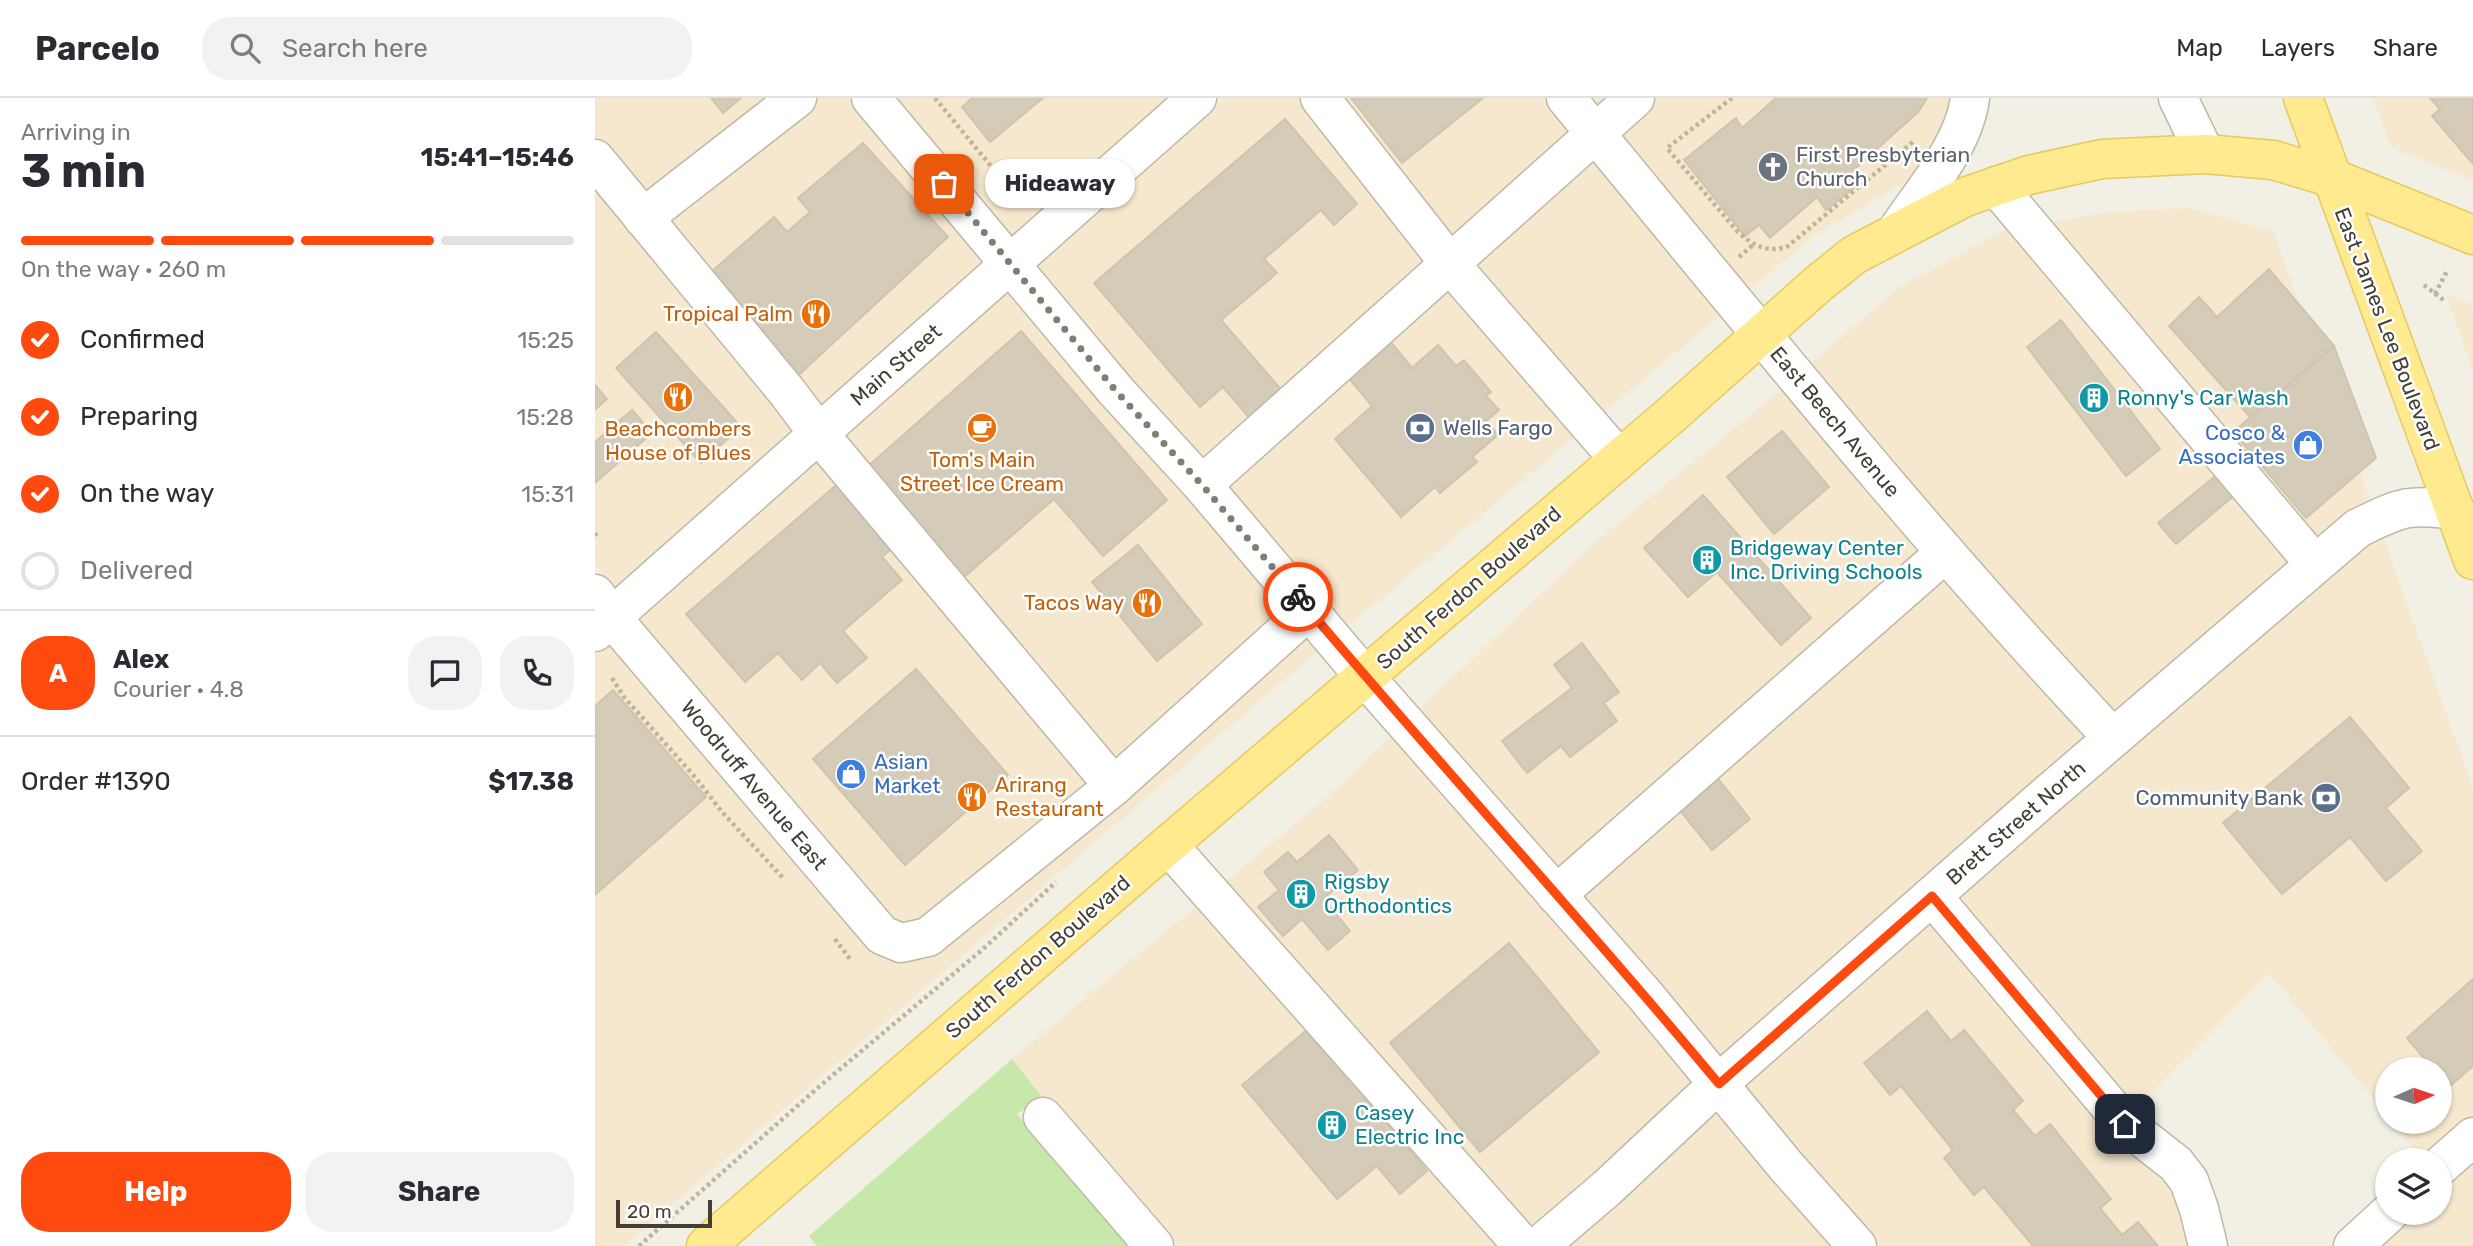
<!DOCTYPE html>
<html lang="en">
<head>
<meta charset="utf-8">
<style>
	body { margin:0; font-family:Rubik,sans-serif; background:#f2f2f3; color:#2b2b33; height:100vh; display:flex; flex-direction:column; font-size:26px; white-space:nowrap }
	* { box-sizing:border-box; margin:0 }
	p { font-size:23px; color:#7c7c81 }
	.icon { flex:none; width:38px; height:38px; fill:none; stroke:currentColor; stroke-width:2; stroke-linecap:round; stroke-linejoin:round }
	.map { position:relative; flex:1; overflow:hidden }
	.sheet { display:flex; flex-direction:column; background:#fff; width:595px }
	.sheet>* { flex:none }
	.needle { width:46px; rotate:87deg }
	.buttons { position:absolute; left:1780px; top:959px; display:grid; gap:14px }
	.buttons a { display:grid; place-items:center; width:77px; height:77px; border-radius:50%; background:#fff; box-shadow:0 2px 5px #0004; font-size:35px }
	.scale { position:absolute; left:21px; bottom:18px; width:96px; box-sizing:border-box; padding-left:7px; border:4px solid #443f34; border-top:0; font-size:19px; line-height:24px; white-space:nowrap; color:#443f34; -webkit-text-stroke:5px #fff; paint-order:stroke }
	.pin { position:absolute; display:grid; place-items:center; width:60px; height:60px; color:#fff; margin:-30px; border-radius:14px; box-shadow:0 4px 10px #0006 }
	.courier { position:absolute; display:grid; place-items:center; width:70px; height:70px; margin:-35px; border:5px solid #fe4a0f; border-radius:50%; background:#fff; color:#222; box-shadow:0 2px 9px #0007 }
	.bubble { position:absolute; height:49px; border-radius:24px; background:#fff; box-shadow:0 2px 5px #0004; font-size:23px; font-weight:700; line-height:49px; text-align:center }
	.headline em { font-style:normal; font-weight:700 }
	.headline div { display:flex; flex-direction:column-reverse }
	.headline { display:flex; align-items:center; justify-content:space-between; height:119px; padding:0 21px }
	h1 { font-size:46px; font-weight:700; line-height:52px }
	.bar { display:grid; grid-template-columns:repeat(4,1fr); gap:10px 7px; align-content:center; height:84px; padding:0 21px }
	.bar i { height:9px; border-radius:5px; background:#e1e1e2 }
	.bar .selected { background:#fe4a0f }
	.bar p { grid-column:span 4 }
	.line { display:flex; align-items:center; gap:18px; padding:0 21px; border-top:2px solid #e1e1e2 }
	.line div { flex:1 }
	.round { display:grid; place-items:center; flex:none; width:74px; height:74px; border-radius:28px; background:#f2f2f3 }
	ol { padding:0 21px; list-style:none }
	li { display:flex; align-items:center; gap:21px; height:77px }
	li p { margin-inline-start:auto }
	li .icon { padding:7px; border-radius:50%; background:#fe4a0f; color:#fff; stroke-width:4 }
	li:last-child { color:#7c7c81 }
	li i { width:38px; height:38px; border:4px solid #e1e1e2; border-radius:50% }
	.primary-button { display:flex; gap:14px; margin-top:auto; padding:14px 21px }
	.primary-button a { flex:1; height:80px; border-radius:28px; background:#fe4a0f; color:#fff; font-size:28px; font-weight:700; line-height:80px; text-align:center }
	.primary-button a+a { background:#f2f2f3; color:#2b2b33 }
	header { display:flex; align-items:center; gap:42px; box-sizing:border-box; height:98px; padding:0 35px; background:#fff; border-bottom:2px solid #e1e1e2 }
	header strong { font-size:33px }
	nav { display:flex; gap:38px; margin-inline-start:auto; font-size:24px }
	.search { width:490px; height:63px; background:#f2f2f3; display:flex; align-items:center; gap:18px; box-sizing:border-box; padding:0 24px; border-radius:28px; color:#7c7c81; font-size:26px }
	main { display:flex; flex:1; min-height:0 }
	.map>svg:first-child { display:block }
</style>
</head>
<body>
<header>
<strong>Parcelo</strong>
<div class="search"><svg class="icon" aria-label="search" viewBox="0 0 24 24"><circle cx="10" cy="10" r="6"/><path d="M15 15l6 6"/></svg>Search here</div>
<nav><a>Map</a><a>Layers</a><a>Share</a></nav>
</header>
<main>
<section class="sheet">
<div class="headline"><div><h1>3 min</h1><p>Arriving in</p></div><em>15:41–15:46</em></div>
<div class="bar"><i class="selected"></i><i class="selected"></i><i class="selected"></i><i></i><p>On the way · 260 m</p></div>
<ol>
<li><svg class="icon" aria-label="check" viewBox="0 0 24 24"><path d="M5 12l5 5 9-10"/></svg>Confirmed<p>15:25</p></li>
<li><svg class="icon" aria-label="check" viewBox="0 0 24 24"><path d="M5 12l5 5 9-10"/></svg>Preparing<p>15:28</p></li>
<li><svg class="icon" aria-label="check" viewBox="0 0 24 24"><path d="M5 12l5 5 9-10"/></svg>On the way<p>15:31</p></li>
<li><i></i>Delivered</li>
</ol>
<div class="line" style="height:126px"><b class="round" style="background:#fe4a0f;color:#fff">A</b><div><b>Alex</b><p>Courier · 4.8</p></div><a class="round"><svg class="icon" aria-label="chat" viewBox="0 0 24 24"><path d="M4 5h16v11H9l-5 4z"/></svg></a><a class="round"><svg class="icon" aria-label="phone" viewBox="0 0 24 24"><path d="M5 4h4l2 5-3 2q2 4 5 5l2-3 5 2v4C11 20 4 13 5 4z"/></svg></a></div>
<div class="line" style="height:91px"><div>Order #1390</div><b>$17.38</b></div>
<div class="primary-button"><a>Help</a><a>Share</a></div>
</section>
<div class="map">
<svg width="1878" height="1148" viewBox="0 0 1878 1148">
	<rect width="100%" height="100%" fill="#f2efe4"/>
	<g fill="#f5e8ce">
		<polygon points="0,0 253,0 392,165 21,494 0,466"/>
		<polygon points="300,0 577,0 419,142"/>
		<polygon points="627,0 948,0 1127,216 751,530 738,514 739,512 727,502 536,283 440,168"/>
		<polygon points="994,0 1356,0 1352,21 1315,81 1218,138 1154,193"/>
		<polygon points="1778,0 1878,0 1878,82 1796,49"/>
		<polygon points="1593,110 1678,133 1776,405 1520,616 1446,538 1215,266 1308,187 1412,131 1517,114"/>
		<polygon points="414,192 689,511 506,677 324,825 308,828 299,824 42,521"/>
		<polygon points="1851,197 1878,208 1878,273"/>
		<polygon points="1189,290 1328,457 1417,558 1493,639 1325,786 1311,794 1126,961 824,612 1002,443"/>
		<polygon points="1787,436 1878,690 1878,1017 1828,1062 1797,1024 1844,1024 1844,971 1792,971 1792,1017 1674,875 1541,1011 1361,800 1732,476"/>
		<polygon points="711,537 724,552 29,1148 0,1148 0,556 15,544 291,857 293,864 305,862 315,866 319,858"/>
		<polygon points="798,637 1034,905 1100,985 998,1080 918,1148 583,1148 452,997 447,999 417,961 727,704"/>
		<polygon points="1334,823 1566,1076 1577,1090 1586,1115 1594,1148 1286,1148 1206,1059 1147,987"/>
		<polygon points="1122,1011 1239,1148 970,1148"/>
		<polygon points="1878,1063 1878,1148 1784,1148 1821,1115 1844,1115 1845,1093"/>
	</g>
	<polygon fill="#c7e8ab" points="417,961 447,999 422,1016 536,1148 222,1148 214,1138"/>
	<g fill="#d4ccb9" stroke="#cfc5ac" stroke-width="2">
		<polygon points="116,0 146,0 128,15"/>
		<polygon points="377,0 448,0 395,44 367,9"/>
		<polygon points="756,0 888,0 807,65"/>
		<polygon points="1181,0 1332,0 1324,13 1253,77 1261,88 1231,112 1222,99 1175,140 1164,127 1150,138 1089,62 1141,20 1147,30"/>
		<polygon points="1835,0 1878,0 1878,66 1837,18 1845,11"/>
		<polygon points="690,21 762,106 739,127 726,112 669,161 682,175 626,222 690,296 658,324 628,289 605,309 499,185"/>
		<polygon points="268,45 353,139 196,284 108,181 179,119 192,134 215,114 203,100"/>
		<polygon points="1674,171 1739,248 1655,319 1574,228 1604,199 1622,219"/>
		<polygon points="1466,222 1565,351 1531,378 1432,249"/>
		<polygon points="426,233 572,402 508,458 459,401 368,480 272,369"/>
		<polygon points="61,234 146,329 106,365 21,270"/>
		<polygon points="789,236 817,270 843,247 861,268 869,262 896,294 891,298 904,312 891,323 903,337 877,359 882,364 845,395 840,389 806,419 740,341 777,308 747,272"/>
		<polygon points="1739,248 1781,360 1711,420 1638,334"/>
		<polygon points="0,287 12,301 0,312"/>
		<polygon points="37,312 57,335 0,385 0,344"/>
		<polygon points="1187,333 1234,389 1179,436 1132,379"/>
		<polygon points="1624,375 1641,396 1581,446 1563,425"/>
		<polygon points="253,377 308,441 287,459 307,482 248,533 272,560 242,585 225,565 207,582 183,555 150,584 91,516"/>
		<polygon points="1108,397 1216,520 1186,547 1122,474 1093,499 1049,450"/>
		<polygon points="543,447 607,526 562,563 497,484"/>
		<polygon points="987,545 1024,594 1009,605 1022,623 975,659 966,648 932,675 907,643 977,590 959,567"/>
		<polygon points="321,571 413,677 310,767 218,661"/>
		<polygon points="18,592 111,699 0,797 0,608"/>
		<polygon points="1755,619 1814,690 1791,710 1827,753 1791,783 1755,739 1687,796 1628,725"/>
		<polygon points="1117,673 1155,721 1117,752 1078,704"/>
		<polygon points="734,737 763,772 728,801 755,833 733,852 707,821 688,838 663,809 684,792 669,774 693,754 702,764"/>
		<polygon points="914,845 1004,954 885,1054 795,945"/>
		<polygon points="1878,881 1878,968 1854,989 1844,978 1844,971 1838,971 1812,940"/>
		<polygon points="1332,913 1356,943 1369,932 1428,1003 1418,1012 1440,1038 1455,1026 1516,1101 1505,1110 1527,1137 1543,1124 1563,1148 1438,1148 1389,1089 1379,1097 1349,1060 1358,1052 1306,988 1295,997 1269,965"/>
		<polygon points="713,931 832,1073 805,1096 782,1068 742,1101 647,987"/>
	</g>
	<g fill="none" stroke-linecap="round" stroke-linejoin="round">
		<g stroke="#beb8a6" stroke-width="41">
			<g id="minor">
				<polyline points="276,0 521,293 607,387 770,579 1049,896 1191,1068 1262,1148"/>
				<polyline points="725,0 855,166 1024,361"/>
				<path d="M971,0c179,216 355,436 547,640"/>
				<polyline points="1583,0 1610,56"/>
				<polyline points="0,61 193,295 223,335 519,688"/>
				<polyline points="1401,88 1719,465"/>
				<polyline points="48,120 202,0"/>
				<path d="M1301,134c26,-39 68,-86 74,-134"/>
				<polyline points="607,387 1040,0"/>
				<polyline points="0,496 17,520 287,837 306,845 333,839 519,688 714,512"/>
				<polyline points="0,534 602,0"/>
				<polyline points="573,747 928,1148"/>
				<polyline points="961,797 1350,455"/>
				<polyline points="1337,798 1530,1026 1581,1066 1594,1083 1604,1111 1613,1148"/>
				<polyline points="448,1019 559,1148"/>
				<polyline points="1844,1069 1878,1039"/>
				<path d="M944,1148l68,-58 111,-104 323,-284 317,-272c42,-20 49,-25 97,-18"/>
				<polyline points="1758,1148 1794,1115"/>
			</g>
		</g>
		<g stroke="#e5ca5f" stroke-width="41">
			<g id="major">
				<polyline points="1708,0 1878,462"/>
				<polyline points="111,1148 573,747 1076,317 1223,186 1259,157 1370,99 1434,77 1507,61 1610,56 1678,62 1735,79 1878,137"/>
			</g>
		</g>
		<g stroke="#c0b597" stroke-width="4.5" stroke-dasharray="3.5 3.5" stroke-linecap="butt">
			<polyline points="340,0 413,89"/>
			<path d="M1137,0l-65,50 70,83c15,14 31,23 51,15l126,-105"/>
			<polyline points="1144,159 1159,146"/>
			<polyline points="1829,187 1851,204"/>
			<polyline points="1840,196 1852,173"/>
			<polyline points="0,435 2,439"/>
			<polyline points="17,580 29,599 100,679 127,714 189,781"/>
			<polyline points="240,841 255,861"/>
			<polyline points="44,1148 226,987 388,851 461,784"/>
		</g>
		<use href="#minor" stroke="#fff" stroke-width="38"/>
		<use href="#major" stroke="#ffea90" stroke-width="38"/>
	</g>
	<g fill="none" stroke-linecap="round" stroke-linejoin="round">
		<polyline stroke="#817d72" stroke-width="7" stroke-dasharray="0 12.6" points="349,86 521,293 607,387 703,499"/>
		<path stroke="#fe4a0f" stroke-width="9" d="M703,499c138,164 284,322 421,487l213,-188 193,228"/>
	</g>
	<defs>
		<g id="church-disc" transform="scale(1.575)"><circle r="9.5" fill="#6b7280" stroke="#fff"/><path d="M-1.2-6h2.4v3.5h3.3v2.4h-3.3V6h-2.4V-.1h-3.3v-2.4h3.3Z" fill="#fff"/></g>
		<g id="restaurant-disc" transform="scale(1.575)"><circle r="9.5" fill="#e8710a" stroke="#fff"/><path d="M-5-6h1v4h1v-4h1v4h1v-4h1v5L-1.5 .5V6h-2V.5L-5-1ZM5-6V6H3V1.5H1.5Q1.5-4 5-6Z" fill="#fff"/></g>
		<g id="building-disc" transform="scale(1.575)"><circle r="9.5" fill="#0f9aa8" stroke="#fff"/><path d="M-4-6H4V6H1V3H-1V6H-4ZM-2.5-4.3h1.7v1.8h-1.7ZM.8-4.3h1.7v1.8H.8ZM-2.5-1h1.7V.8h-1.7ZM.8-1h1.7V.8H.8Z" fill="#fff"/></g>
		<g id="cafe-disc" transform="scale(1.575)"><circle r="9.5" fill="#e8710a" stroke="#fff"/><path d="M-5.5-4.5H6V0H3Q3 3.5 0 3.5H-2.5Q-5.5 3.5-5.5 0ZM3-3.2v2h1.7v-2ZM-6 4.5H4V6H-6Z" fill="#fff"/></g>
		<g id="bank-disc" transform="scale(1.575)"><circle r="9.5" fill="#5c6f8a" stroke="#fff"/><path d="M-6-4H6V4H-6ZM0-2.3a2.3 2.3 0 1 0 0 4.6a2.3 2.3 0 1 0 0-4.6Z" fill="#fff"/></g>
		<g id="shop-disc" transform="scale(1.575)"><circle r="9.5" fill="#3f7fe0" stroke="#fff"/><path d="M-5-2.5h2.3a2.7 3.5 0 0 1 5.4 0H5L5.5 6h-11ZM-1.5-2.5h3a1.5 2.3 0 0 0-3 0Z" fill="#fff"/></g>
	</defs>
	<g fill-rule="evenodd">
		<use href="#church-disc" x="1178" y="69"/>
		<use href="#restaurant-disc" x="221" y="216"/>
		<use href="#restaurant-disc" x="83" y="299"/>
		<use href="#building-disc" x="1499" y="300"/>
		<use href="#cafe-disc" x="387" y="330"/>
		<use href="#bank-disc" x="825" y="330"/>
		<use href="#shop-disc" x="1713" y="347"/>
		<use href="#building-disc" x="1112" y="462"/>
		<use href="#restaurant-disc" x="552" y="505"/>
		<use href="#shop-disc" x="256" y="676"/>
		<use href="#restaurant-disc" x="377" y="699"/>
		<use href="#bank-disc" x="1731" y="700"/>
		<use href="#building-disc" x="706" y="796"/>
		<use href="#building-disc" x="737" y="1027"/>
	</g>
	<g text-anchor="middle" stroke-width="5" stroke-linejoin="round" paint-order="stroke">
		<g font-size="21" fill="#5b616d" stroke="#fff" text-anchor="start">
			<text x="1201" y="64">First Presbyterian<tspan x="1201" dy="24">Church</tspan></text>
		</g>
		<g font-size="21" fill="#c56008" stroke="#fff" text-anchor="end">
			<text x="198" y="223">Tropical Palm</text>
			<text x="83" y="338" text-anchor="middle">Beachcombers<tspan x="83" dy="24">House of Blues</tspan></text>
			<text x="387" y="369" text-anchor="middle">Tom's Main<tspan x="387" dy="24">Street Ice Cream</tspan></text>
			<text x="529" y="512">Tacos Way</text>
			<text x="400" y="694" text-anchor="start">Arirang<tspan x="400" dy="24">Restaurant</tspan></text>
		</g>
		<g font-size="21" fill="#443f34" stroke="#fff">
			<text transform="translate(1792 231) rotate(69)" y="7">East James Lee Boulevard</text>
			<text transform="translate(301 267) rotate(-41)" y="7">Main Street</text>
			<text transform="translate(1240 324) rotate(50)" y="7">East Beech Avenue</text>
			<text transform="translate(874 490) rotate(-41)" y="7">South Ferdon Boulevard</text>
			<text transform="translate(159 687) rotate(50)" y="7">Woodruff Avenue East</text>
			<text transform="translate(1421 725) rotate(-41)" y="7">Brett Street North</text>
			<text transform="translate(443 859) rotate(-41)" y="7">South Ferdon Boulevard</text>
		</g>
		<g font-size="21" fill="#0d838f" stroke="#fff" text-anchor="start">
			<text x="1522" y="307">Ronny's Car Wash</text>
			<text x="1135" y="457">Bridgeway Center<tspan x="1135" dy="24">Inc. Driving Schools</tspan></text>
			<text x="729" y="791">Rigsby<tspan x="729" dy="24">Orthodontics</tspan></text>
			<text x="760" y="1022">Casey<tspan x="760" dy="24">Electric Inc</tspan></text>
		</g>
		<g font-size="21" fill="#4e5e75" stroke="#fff" text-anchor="start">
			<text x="848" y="337">Wells Fargo</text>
			<text x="1708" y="707" text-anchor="end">Community Bank</text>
		</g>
		<g font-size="21" fill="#366cbe" stroke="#fff" text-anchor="end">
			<text x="1690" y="342">Cosco &amp;<tspan x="1690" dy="24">Associates</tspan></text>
			<text x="279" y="671" text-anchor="start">Asian<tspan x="279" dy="24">Market</tspan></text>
		</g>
	</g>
</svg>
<div class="buttons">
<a><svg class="needle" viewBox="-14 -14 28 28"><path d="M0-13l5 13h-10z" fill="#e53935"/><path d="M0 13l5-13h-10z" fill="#7c7c81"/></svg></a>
<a><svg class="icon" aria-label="layers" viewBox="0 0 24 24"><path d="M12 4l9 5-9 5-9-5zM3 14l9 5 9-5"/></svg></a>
</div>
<div class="scale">20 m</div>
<div class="pin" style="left:349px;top:86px;background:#ea580c"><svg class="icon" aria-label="bag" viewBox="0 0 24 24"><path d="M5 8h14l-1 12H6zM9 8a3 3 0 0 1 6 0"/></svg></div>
<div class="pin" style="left:1530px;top:1026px;background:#1f2937"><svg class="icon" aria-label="home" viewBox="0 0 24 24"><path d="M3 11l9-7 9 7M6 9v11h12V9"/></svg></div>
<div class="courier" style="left:703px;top:499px"><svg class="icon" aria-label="bike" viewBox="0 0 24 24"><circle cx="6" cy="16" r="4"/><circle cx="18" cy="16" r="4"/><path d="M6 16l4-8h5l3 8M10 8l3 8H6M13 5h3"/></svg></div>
<div class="bubble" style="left:390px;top:61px;width:150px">Hideaway</div>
</div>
</main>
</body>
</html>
